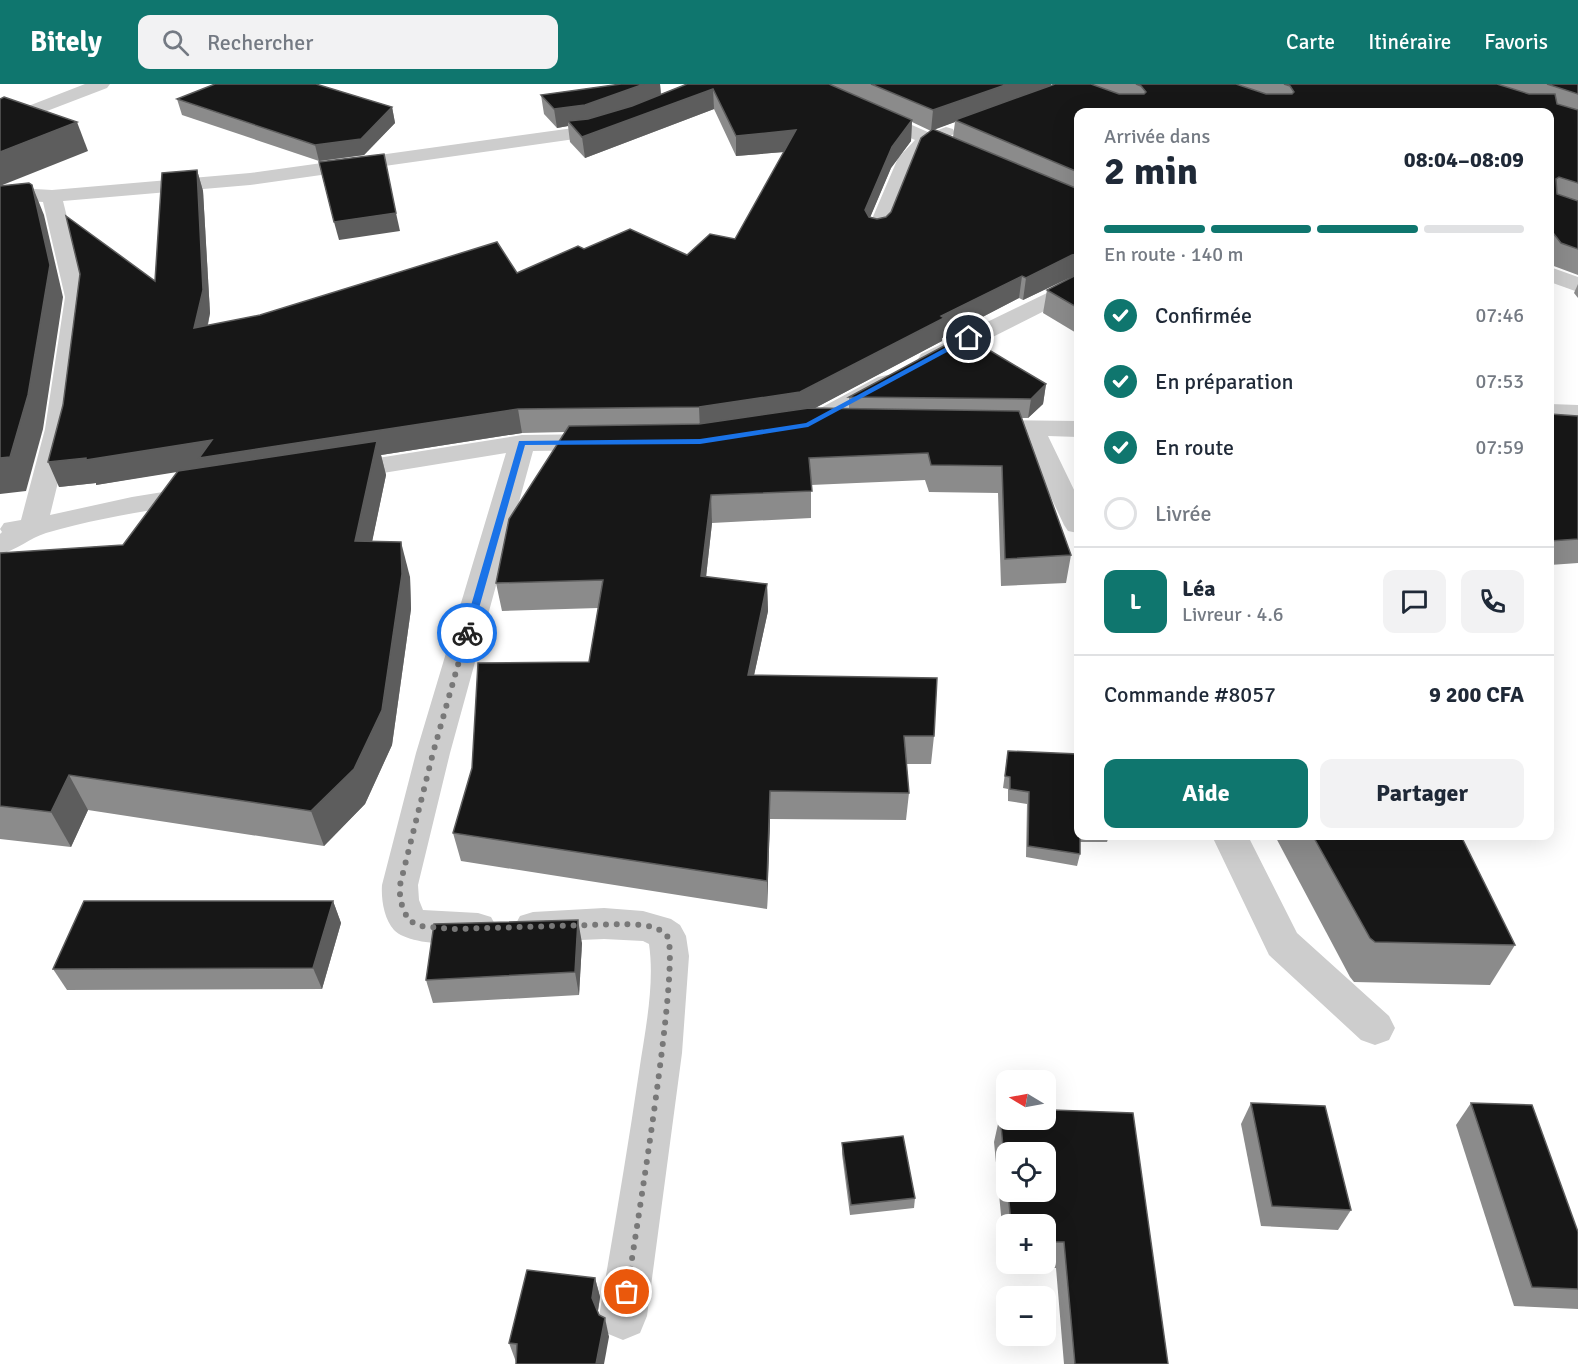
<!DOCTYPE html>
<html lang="fr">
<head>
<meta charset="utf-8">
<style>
	body { margin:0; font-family:Signika,sans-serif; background:#f2f2f3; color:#1f2937; height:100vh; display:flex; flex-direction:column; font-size:22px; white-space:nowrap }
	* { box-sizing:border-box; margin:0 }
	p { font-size:20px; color:#747a83 }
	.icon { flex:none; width:33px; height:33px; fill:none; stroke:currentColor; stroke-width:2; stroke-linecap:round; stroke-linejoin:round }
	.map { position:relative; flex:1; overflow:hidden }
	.drawer { position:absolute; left:1074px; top:24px; width:480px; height:732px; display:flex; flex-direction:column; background:#fff; border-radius:12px; box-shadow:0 6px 24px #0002 }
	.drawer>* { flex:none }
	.needle { width:39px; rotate:280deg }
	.buttons { position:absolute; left:996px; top:986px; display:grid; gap:12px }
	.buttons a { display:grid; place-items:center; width:60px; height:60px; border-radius:12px; background:#fff; box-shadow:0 6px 24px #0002; font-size:30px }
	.pin { position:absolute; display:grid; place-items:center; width:51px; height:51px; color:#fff; margin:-26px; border:3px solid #fff; border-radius:50%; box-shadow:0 2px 6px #0007 }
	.courier { position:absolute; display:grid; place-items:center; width:60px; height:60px; margin:-30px; border:4px solid #1a73e8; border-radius:50%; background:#fff; color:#222; box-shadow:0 2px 8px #0007 }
	.overview em { font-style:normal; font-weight:700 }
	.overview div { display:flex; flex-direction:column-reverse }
	.overview { display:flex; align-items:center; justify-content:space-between; height:102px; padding:0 30px }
	h1 { font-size:39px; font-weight:700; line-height:45px }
	.bar { display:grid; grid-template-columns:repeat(4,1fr); gap:9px 6px; align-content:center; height:72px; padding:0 30px }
	.bar i { height:8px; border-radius:4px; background:#e0e1e3 }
	.bar .current { background:#0f766e }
	.bar p { grid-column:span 4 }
	.line { display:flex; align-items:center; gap:15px; padding:0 30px; border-top:2px solid #e0e1e3 }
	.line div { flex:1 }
	.round { display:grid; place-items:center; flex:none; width:63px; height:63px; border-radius:12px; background:#f2f2f3 }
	ol { padding:0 30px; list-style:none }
	li { display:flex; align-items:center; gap:18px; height:66px }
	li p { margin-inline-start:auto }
	li .icon { padding:6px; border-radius:50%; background:#0f766e; color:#fff; stroke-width:4 }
	li:last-child { color:#747a83 }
	li i { width:33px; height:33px; border:3px solid #e0e1e3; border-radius:50% }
	.primary-button { display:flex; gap:12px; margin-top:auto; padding:12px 30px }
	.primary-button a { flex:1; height:69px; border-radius:12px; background:#0f766e; color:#fff; font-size:24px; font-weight:700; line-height:69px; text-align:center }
	.primary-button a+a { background:#f2f2f3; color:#1f2937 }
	header { display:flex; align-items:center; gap:36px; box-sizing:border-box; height:84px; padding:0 30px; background:#0f766e; color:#fff }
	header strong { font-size:28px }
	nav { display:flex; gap:33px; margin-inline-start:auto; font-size:21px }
	.search { width:420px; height:54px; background:#f2f2f3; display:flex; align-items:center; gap:15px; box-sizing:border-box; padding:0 21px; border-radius:12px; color:#747a83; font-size:22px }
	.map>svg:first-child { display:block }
</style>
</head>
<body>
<header>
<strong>Bitely</strong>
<div class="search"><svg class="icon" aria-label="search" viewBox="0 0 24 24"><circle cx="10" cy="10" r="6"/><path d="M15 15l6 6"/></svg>Rechercher</div>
<nav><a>Carte</a><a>Itinéraire</a><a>Favoris</a></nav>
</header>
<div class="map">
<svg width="1578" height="1280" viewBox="0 0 1578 1280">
	<rect width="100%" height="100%" fill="#fff"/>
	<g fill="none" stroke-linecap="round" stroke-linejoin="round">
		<g fill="#cdcdcd" fill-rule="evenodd">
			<polygon points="85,0 110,0 107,4 0,45 0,33"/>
			<path d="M795,0h24l111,49 16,-6 7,2 2,4 -10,7 26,11 3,4 -3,4h-14l-26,-12c-22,15 -33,61 -43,86l-4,4 -7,2 -7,-2 -4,-4 32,-75 17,-18 -117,-52z"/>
			<path d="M614,34l7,2 2,4 -2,4 -32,9 -339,48 -187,16 24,96 -16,132 -21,86 82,-18 68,-11 10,2 4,6 -4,6 -10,2c-52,9 -104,16 -154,31 -16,5 -29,17 -46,21v-20l2,-2 -2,-3 4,-6 17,-3 24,-91 20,-132 -22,-95 -43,-3v-12l52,3 198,-17 338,-47z"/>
			<polygon points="1550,183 1578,193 1578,208 1550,198"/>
			<polygon points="1078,194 1078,210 939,280 930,282 921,280 918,275 921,270"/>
			<path d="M887,291l9,2 3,5 -3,5c-26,15 -76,52 -105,44l-4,-5 4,-5 11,-3 76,-41z"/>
			<polygon points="1550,320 1578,321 1578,337 1550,336"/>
			<polygon points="981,336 1078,337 1078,353 1048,352 1078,414 1078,449 1068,447 1064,441 1022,352 972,349 968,344 972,339"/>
			<path d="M602,350l9,2 4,6 -4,6 -9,2 -69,1 -83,302 -32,132 1,15 4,10 55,3 13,4 6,11 -6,11c-19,7 -81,8 -97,-9 -10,-11 -13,-31 -12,-45l34,-132 90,-300 -166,27 -10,-2 -3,-6 3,-6 10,-2 182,-29z"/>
			<polygon points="1212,752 1248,752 1297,849 1389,932 1395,944 1389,956 1375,961 1361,956 1269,871"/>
			<path d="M604,824l39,3 28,8 9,6 6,11 3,20 -7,97 -35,263 -7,17 -17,7 -17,-7 -7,-17c14,-81 28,-163 40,-244 6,-41 16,-87 10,-128l-6,-3 -39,-2 -71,3 -13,-4 -6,-11 6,-11 13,-4z"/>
		</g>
	</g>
	<g fill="#8b8b8b" fill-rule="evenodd">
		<path d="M621,0h39l1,10 26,-10h364v2l42,-2h485v191l-27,-10 -1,-2v-151h-472v222l-35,-21 4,-23 25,-12h-3l-46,22 -4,-2 -77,40v3l-127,67h34v-11l197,-13 -3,20 -15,14h-6l49,137 -5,28 -65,3 -3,-93 -69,-1 -4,-12 -114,5v33l-99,5 -6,54 61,7 1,27 -14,64 180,61 -3,28h-25l3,29 -3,27 -136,-1 -3,90 -306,-48 -8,-28 136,-171 9,-54 -96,3 -6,-28 69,-151 -43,1 -141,22 5,20 -14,66 38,36 1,32 -19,136 -27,59 -41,42 -236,-36 -17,37 -71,-8v-286l123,-8 55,-74 -82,14v-2l-37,4 96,-206 42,-111 6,21 7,122 -2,12 309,-52 67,-24 103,6 48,-16 49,-87 -48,4 -22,-47 -129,49 -15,-16 -2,-16 -11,2 -13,-14 -3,-19zM912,38l19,9 -40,81 -5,5 -9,2 -7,-2 21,-49 20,-27zM955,38l-2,15 -19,-8z"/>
		<polygon points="177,15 392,23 395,39 364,71 319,77 182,31"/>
		<polygon points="1578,200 1578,214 1574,209"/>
		<polygon points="1550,330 1578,332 1578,479 1550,481"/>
		<polygon points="1077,653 1078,653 1078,752 1109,752 1107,758 1080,758 1080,770 1077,782 1026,773 1027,720 1008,717 1008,705 1003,704 1008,667 1076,670 1075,665"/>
		<polygon points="1275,752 1461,752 1515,861 1490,901 1354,898 1350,893"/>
		<polygon points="333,817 341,839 322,905 67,906 53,885"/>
		<polygon points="582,859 579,911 433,919 426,896"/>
		<polygon points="1251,1019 1351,1126 1338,1146 1261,1142 1241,1040"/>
		<polygon points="1471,1019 1578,1148 1578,1225 1514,1222 1456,1041"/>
		<path d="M1052,1026l116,254h-104l-8,-96 -50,-1 -12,-125 6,-27 50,1zM1006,1068l40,39h-40zM1006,1140h40v39h-40z"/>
		<polygon points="842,1059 915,1114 914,1124 850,1131 842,1070"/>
		<polygon points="595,1194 600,1213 598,1227 609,1253 516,1278 509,1259"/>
	</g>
	<g fill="#5d5d5d">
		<polygon points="644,0 660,0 661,13 586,40 568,37 568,42 557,44 554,25"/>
		<polygon points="1008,0 1051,0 1051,4 955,36 955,38 931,47 933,26"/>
		<polygon points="713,5 714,25 585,74 582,53"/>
		<polygon points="392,23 395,39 364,71 319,77 315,61"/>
		<polygon points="912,36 911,57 891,84 864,148 865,126 892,63"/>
		<polygon points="77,38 88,67 0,102 0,68"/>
		<polygon points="796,46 796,67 736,72 736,52"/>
		<polygon points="197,86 203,107 210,229 202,267 194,244"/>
		<polygon points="32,101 44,131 63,213 43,345 26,407 0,410 0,374"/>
		<polygon points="396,129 400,147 339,156 334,138"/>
		<polygon points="1078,170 1078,192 1069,194 1023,216 1026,194 1072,171"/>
		<polygon points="1022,192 1019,214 942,254 942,257 800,332 700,347 699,323 941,232"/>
		<polygon points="1046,300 1043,320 1028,334 1031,315"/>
		<polygon points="518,325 522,349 381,371 386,391 365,492 202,384 96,401 96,399 59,403 48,378 212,356"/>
		<polygon points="711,411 712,439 703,520 701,492"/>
		<polygon points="401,458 410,493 411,525 392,661 365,720 324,762 311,727"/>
		<polygon points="767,500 768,527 748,619 748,591"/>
		<polygon points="69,691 88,726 71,763 51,728"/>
		<polygon points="770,707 770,735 767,825 767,797"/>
		<polygon points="333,817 341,839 322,905 313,884"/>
		<polygon points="578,836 582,859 579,911 575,888"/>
		<polygon points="595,1194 600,1213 597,1233 592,1214"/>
		<polygon points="605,1234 609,1253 604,1280 596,1280"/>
	</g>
	<g fill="#171717" stroke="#5d5d5d" stroke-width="1.5">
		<polygon points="215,0 316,0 392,23 361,55 315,61 177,15"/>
		<polygon points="621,0 644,0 585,21 554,25 541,11"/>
		<polygon points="687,0 829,0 912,36 892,63 865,126 869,133 877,135 886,133 891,128 921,54 933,45 1078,105 1078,170 1072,171 1026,194 1022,192 941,232 944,234 800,308 699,323 518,325 199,374 212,356 86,376 86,374 48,378 63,321 80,190 66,132 155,197 162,89 197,86 203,206 194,244 260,231 497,158 517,189 578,162 584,165 630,145 687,171 710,150 735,155 796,46 736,52 713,5 582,53 568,37 588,35 632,22"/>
		<polygon points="871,0 1008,0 933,26"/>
		<polygon points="1055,0 1091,0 1119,10 1144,10 1146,8 1141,2 1136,0 1236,0 1266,10 1292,10 1294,8 1290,2 1284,0 1497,0 1529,10 1555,10 1557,20 1578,26 1578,99 1559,93 1556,95 1557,110 1578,117 1578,165 1561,159 1550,145 1550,28 1078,28 1078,88 955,36"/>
		<polygon points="1547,0 1578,0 1578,10"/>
		<polygon points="4,13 77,38 0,68 0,15"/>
		<polygon points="384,70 396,129 334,138 319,78"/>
		<polygon points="29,99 32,101 50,181 28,311 10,373 0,374 0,102"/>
		<polygon points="1078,190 1078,224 1047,206"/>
		<polygon points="964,251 1046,300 1031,315 849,313"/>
		<polygon points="809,324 1019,327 1071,471 1005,475 1002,382 931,381 928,369 809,374 812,407 711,411 701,492 767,500 748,591 937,594 934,652 904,652 909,709 770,707 767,797 453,749 472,684 478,579 589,578 603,496 496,499 509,435 569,342 699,340"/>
		<polygon points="1550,330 1578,332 1578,455 1550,457"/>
		<polygon points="377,357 355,457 401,458 402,490 382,626 354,685 311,727 69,691 51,728 0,722 0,469 123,461 178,387"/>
		<polygon points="1008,667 1078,670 1078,752 1080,752 1080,770 1028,762 1029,708 1010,705 1010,693 1005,692"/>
		<polygon points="1313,752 1461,752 1515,861 1375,858 1370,854"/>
		<polygon points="84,817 333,817 313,884 53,885"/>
		<polygon points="578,836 575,888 426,896 434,840"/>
		<polygon points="1251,1019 1325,1022 1351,1126 1272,1122"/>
		<polygon points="1471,1019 1532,1021 1578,1148 1578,1205 1532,1203"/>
		<polygon points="1052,1026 1133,1029 1168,1280 1075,1280 1064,1158 1046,1158 1046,1140 1011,1140 1008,1107 1046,1107 1046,1068 1006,1068 1006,1094 1000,1031 1006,1031 1006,1035 1046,1035 1046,1031 1053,1032"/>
		<polygon points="903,1052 915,1114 851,1121 842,1059"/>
		<polygon points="527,1186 595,1194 592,1214 599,1231 605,1234 596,1280 516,1280 517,1260 509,1259"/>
	</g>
	<polygon fill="#1a73e8" points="967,252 973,254 808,343 700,360 525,361 472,549 467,552 463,549 519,357 700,355 806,339"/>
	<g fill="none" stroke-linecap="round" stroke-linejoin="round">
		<path stroke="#787878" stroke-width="6" stroke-dasharray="0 10.8" d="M467,549l-34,120 -33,132v15l8,20 13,6 32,3 172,-5c13,1 32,0 42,12 15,20 -34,312 -40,356"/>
	</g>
</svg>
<div class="buttons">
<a><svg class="needle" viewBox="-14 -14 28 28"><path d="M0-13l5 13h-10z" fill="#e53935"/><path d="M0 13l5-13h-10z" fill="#747a83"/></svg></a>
<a><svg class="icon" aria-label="locate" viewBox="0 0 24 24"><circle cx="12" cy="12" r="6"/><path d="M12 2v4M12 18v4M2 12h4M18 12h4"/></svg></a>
<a>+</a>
<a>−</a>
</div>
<div class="pin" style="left:627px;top:1208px;background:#ea580c"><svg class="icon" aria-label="bag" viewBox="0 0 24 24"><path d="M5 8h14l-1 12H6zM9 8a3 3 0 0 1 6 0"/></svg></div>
<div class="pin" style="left:969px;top:254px;background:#1f2937"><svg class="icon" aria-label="home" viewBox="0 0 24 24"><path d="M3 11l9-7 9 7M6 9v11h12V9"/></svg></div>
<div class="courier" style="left:467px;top:549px"><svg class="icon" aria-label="bike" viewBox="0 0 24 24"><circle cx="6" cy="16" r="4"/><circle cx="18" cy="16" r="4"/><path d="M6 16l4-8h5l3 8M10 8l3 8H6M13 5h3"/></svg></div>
<section class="drawer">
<div class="overview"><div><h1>2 min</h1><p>Arrivée dans</p></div><em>08:04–08:09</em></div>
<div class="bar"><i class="current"></i><i class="current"></i><i class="current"></i><i></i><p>En route · 140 m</p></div>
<ol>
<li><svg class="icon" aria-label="check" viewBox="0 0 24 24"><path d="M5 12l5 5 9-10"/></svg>Confirmée<p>07:46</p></li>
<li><svg class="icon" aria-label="check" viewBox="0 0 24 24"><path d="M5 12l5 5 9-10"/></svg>En préparation<p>07:53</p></li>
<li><svg class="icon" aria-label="check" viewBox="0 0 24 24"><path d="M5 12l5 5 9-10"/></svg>En route<p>07:59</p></li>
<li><i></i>Livrée</li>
</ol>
<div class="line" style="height:108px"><b class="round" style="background:#0f766e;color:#fff">L</b><div><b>Léa</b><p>Livreur · 4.6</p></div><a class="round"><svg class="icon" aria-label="chat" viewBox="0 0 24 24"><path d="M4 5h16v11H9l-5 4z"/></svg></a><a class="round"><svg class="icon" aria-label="phone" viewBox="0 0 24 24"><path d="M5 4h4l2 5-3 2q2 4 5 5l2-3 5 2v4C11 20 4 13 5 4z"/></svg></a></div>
<div class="line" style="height:78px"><div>Commande #8057</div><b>9 200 CFA</b></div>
<div class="primary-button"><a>Aide</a><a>Partager</a></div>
</section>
</div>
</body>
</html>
